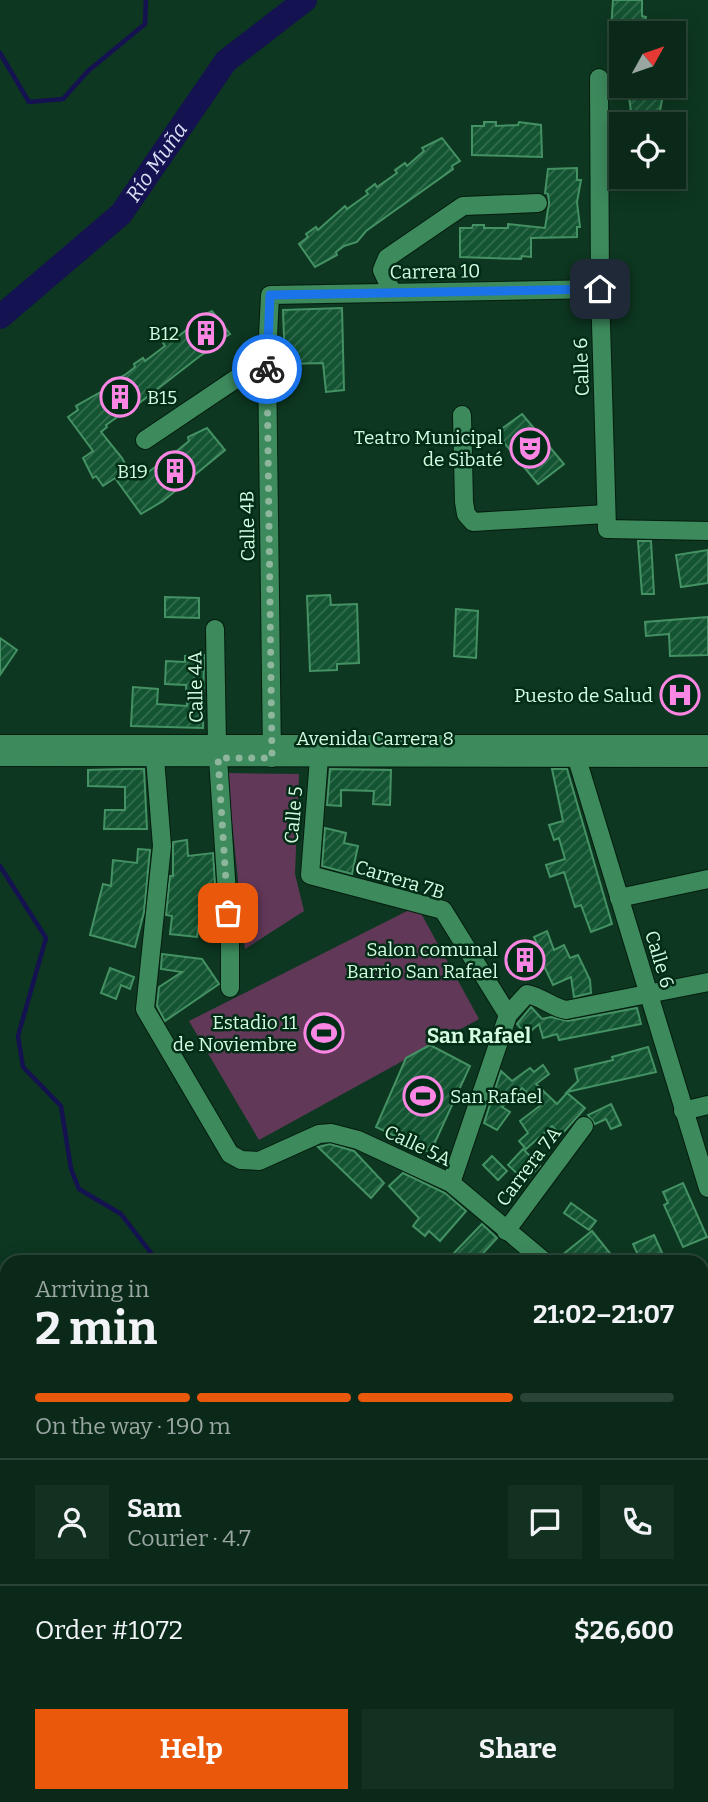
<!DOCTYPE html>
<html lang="en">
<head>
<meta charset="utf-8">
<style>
	body { margin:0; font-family:Bitter,serif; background:#133121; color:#f1f3f6; height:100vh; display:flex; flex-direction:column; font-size:26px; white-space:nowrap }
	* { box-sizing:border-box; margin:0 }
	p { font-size:23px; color:#99a6a2 }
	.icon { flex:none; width:38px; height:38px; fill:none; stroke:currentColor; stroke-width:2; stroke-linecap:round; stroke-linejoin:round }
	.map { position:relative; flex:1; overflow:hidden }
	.drawer { position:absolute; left:0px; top:1255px; width:709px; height:548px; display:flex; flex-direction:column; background:#0a2918; border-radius:21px 21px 0 0; box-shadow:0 4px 18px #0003,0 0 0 2px #2a4537 }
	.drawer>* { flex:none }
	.needle { width:46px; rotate:50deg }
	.fabs { position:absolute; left:609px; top:21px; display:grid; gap:14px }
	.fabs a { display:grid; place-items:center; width:77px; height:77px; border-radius:0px; background:#0a2918; box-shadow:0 4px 18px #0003,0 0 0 2px #2a4537; font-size:35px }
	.pin { position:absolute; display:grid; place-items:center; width:60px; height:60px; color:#fff; margin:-30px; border-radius:14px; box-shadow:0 4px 10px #0006 }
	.courier { position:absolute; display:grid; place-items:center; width:70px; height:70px; margin:-35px; border:5px solid #1a73e8; border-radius:50%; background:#fff; color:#222; box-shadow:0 2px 9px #0007 }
	.headline em { font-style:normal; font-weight:700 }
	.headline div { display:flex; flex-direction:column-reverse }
	.headline { display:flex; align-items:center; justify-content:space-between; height:119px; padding:0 35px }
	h1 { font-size:46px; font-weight:700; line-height:52px }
	.bar { display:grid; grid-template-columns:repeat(4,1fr); gap:10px 7px; align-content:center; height:84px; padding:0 35px }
	.bar i { height:9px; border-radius:5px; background:#2a4537 }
	.bar .active { background:#ea580c }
	.bar p { grid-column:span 4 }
	.line { display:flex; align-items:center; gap:18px; padding:0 35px; border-top:2px solid #2a4537 }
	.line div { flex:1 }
	.round { display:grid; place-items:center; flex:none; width:74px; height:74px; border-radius:0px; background:#133121 }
	.primary-button { display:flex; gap:14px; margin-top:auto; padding:14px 35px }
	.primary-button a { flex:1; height:80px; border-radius:0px; background:#ea580c; color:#fff; font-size:28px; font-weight:700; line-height:80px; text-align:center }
	.primary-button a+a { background:#133121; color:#f1f3f6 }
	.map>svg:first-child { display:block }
</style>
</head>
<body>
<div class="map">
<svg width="708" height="1802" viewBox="0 0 708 1802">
	<defs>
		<pattern id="building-hatch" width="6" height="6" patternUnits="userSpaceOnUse" patternTransform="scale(1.75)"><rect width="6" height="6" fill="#135432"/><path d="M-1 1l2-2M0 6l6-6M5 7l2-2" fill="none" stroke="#346e4f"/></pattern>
	</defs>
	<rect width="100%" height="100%" fill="#0d3720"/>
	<g fill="#623859">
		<polygon points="227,773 299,774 295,874 304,911 245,949"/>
		<polygon points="417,906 479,1019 259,1140 189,1021"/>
	</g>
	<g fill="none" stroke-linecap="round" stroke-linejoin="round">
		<g stroke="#141250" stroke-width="4.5">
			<polyline points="0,53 29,102 63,99 88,71 145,24 146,0"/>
			<polyline points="0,866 46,938 18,1036 23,1067 61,1106 71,1169 79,1189 121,1214 158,1262"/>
		</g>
		<path stroke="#141250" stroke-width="24" id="s1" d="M0,317l121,-103 105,-153 79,-61"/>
	</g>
	<g fill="url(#building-hatch)" stroke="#449163" stroke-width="2">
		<polygon points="613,0 642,0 642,16 646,17 642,33 613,33 611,29"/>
		<polygon points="634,86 660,86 664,89 660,111 631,112 628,89"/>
		<polygon points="484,122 496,122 496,126 518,125 519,122 541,125 542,157 472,155 472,126 484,126"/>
		<polygon points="442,138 460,161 452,166 453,169 366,231 357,242 344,246 336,252 337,255 315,267 299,244 308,237 306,234 316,227 318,230 345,206 347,209 368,194 366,191 375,184 377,187 397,173 395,170 405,163 407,166 424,151 422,148"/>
		<polygon points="577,168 577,180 581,180 577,202 580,227 577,227 577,237 531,238 531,257 522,256 521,259 460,257 460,228 472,228 473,225 484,225 484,228 508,228 508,224 545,228 549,203 548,194 545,193 548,169"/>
		<polygon points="342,308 344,390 326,392 323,363 285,364 283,310"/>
		<polygon points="212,311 230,334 222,339 223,342 200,356 125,414 123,413 106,425 107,427 101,432 122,458 133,479 141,473 143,476 162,462 160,458 170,452 172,455 189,441 188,437 207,428 225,450 163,501 141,514 115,478 103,486 96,476 93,478 83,458 93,451 68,417 78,410 76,406 106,389 105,385 125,375 135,367 134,364 143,358 145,361 165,346 163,343 172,336 175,339 194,324 192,321"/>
		<polygon points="522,414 564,464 538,484 496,433"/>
		<polygon points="638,541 651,541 654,594 642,594"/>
		<polygon points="708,550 708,583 681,587 676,555"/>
		<polygon points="330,595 331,605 357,604 359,663 337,664 337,670 310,671 307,596"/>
		<polygon points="165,597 199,598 199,618 165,617"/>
		<polygon points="456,609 478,611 476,658 454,656"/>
		<polygon points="708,617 708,655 670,656 669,634 646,636 645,622"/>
		<polygon points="0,638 17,650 0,675"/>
		<polygon points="204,655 203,728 131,726 133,687 158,689 157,704 187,706 186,685 165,684 166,661 185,662 185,656"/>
		<polygon points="124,769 144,769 147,829 104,829 105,810 125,810 125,787 88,786 88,770"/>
		<polygon points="330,769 391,770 390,805 373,804 374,791 341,790 341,806 327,805"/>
		<polygon points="552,769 567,769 612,924 591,932 581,905 575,907 564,872 550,877 546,865 565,859 559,838 554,840 549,825 563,821"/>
		<polygon points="325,828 346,833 344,843 358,846 352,874 322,866"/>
		<polygon points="187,840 188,856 213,853 217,915 200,916 197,937 170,934 172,916 166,915 170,876 173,876 173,842"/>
		<polygon points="138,849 150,850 144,912 135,947 90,935 103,884 111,886 113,860 137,863"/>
		<polygon points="547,931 554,950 564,945 570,958 578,955 590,980 591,993 574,997 571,977 553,985 545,968 518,975 512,951 537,944 534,937"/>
		<polygon points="162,954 202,959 219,984 165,1021 157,1006 159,987 182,972 161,969"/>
		<polygon points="110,968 134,977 130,989 121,985 116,999 101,993"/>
		<polygon points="531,1007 542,1019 551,1017 568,1021 637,1008 641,1024 559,1040 557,1034 543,1038 539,1024 526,1035 517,1024"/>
		<polygon points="430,1045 470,1066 431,1151 427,1151 376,1127 406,1058"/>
		<polygon points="648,1047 656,1072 567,1092 578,1081 575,1069 613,1060 612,1057"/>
		<polygon points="543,1065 549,1074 536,1084 557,1104 567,1093 585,1108 561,1135 552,1126 526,1149 519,1141 528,1133 520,1121 541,1105 522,1088 502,1107 510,1112 497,1130 484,1123 501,1071 512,1081 530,1068 534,1072"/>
		<polygon points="611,1104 621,1125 611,1129 606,1119 595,1124 588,1115"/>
		<polygon points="330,1144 354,1151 384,1183 371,1198 318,1147"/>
		<polygon points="523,1149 540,1166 525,1181 508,1165"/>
		<polygon points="492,1156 507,1171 498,1180 483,1165"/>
		<polygon points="403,1173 445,1193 466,1211 440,1241 429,1231 425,1236 413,1226 419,1218 389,1186"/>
		<polygon points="683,1183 707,1237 683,1247 664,1205 668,1203 663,1192"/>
		<polygon points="571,1203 596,1221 589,1230 564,1213"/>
		<polygon points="482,1224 497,1238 475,1262 456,1262 453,1254"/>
		<polygon points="592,1231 617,1262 556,1262 556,1260"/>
		<polygon points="654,1235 663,1255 641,1262 633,1244"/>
	</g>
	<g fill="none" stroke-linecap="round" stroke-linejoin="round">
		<g stroke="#041c0e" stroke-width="20">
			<g id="minor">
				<polyline points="599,78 600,289 607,529 708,531"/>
				<polyline points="392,292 382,270 387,258 463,206 538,203"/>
				<polyline points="462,415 464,502 466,514 473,522 606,514"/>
				<polyline points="145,440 267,358"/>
				<polyline points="215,629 217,744"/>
				<polyline points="0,744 708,744"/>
				<polyline points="574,749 708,1188"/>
				<polyline points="0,757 708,758"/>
				<polyline points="155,758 162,846 145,1009 230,1154 241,1160 259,1161 319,1134 331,1133 358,1140 451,1183 545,1262"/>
				<polyline points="218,758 230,939 230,988"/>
				<polyline points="272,758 267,358 270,295 600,289"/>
				<polyline points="319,758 310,875 443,910 508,1015"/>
				<polyline points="619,898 708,879"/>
				<polyline points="683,1111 708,1105"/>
				<path d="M451,1183l57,-168 19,-21c15,3 24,13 39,16l142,-28"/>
				<polyline points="506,1231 584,1126"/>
				<polyline points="702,1462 708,1473"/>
				<polyline points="702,1610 708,1603"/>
				<polyline points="702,1648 708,1636"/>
				<polyline points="702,1684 708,1692"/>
				<polyline points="547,1802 551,1796"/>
				<polyline points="649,1802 650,1796"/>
			</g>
		</g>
		<g stroke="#041c0e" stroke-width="25">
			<g id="major">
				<polyline points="702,1289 708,1285"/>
				<polyline points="200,1802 204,1796"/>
			</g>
		</g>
		<use href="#minor" stroke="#3d8a5d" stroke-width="18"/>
		<use href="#major" stroke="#a7754f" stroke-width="23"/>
	</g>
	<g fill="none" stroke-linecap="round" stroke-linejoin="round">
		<polyline stroke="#8eb69d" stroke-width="7" stroke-dasharray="0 12.6" points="228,913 218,758 272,758 267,369"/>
		<polyline stroke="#1a73e8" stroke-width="9" points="267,369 270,295 600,289"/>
	</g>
	<defs>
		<g id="building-ring" transform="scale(2.0125)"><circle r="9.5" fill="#012d16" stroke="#fc86e4" stroke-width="1.5"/><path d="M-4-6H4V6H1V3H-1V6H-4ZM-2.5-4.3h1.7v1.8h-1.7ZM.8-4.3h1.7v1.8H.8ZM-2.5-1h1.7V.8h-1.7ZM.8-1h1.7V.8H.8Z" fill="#fc86e4"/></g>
		<g id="theatre-ring" transform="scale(2.0125)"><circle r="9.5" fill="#012d16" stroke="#fc86e4" stroke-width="1.5"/><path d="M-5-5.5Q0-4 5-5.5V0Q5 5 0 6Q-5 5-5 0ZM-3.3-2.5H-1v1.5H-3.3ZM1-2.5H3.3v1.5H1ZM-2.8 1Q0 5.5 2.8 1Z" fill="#fc86e4"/></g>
		<g id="hospital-ring" transform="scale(2.0125)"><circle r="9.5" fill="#012d16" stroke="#fc86e4" stroke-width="1.5"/><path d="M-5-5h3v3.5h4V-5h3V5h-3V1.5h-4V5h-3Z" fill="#fc86e4"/></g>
		<g id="stadium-ring" transform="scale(2.0125)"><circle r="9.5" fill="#012d16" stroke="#fc86e4" stroke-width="1.5"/><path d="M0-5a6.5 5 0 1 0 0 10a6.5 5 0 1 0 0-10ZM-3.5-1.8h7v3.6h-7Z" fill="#fc86e4"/></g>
	</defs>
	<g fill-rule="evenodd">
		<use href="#building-ring" x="206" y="333"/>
		<use href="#building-ring" x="120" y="397"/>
		<use href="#theatre-ring" x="530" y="448"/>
		<use href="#building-ring" x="175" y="471"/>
		<use href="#hospital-ring" x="680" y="695"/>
		<use href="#building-ring" x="525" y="960"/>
		<use href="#stadium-ring" x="324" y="1033"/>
		<use href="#stadium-ring" x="423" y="1096"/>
	</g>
	<g text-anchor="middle" stroke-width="5" stroke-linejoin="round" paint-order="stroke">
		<g font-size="19" fill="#d4fae0" stroke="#012d16">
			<text transform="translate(435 271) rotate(-1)" y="7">Carrera 10</text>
			<text transform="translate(581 367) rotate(-92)" y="7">Calle 6</text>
			<text transform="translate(247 526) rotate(-91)" y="7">Calle 4B</text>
			<text transform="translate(195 687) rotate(-91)" y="7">Calle 4A</text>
			<text x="375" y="745">Avenida Carrera 8</text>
			<text transform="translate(293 815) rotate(-85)" y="7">Calle 5</text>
			<text transform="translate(400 879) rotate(17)" y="7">Carrera 7B</text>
			<text transform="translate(660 959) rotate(73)" y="7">Calle 6</text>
			<text transform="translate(418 1145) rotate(25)" y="7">Calle 5A</text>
			<text transform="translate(528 1166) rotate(-53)" y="7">Carrera 7A</text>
		</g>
		<g font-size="19" fill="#d4fae0" stroke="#012d16" text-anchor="end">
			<text x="179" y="340">B12</text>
			<text x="147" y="404" text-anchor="start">B15</text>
			<text x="503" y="444">Teatro Municipal<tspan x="503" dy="22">de Sibaté</tspan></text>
			<text x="148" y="478">B19</text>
			<text x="653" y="702">Puesto de Salud</text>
			<text x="498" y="956">Salon comunal<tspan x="498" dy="22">Barrio San Rafael</tspan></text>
			<text x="297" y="1029">Estadio 11<tspan x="297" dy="22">de Noviembre</tspan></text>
			<text x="450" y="1103" text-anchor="start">San Rafael</text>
		</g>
		<g font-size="21" font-style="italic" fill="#d9def2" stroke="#012d16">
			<text dy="7" stroke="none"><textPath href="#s1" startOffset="222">Río Muña</textPath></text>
		</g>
		<g font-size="21" font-weight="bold" fill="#d4fae0" stroke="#012d16">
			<text x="479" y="1043">San Rafael</text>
		</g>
	</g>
</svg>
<div class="fabs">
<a><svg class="needle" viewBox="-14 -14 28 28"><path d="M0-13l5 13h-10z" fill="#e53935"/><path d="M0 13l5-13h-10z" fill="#99a6a2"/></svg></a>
<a><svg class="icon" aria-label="locate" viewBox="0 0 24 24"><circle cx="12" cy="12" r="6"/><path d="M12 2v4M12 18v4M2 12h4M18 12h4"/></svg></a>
</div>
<div class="pin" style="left:228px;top:913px;background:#ea580c"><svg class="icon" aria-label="bag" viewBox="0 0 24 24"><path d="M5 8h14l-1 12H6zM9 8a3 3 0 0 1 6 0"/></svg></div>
<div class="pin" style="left:600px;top:289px;background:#1f2937"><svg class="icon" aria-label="home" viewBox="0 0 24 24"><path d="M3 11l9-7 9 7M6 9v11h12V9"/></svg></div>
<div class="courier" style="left:267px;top:369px"><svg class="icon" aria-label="bike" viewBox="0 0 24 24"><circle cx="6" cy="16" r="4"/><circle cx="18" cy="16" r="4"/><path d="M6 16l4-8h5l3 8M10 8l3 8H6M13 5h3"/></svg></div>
<section class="drawer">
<div class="headline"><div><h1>2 min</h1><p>Arriving in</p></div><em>21:02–21:07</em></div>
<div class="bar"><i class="active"></i><i class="active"></i><i class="active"></i><i></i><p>On the way · 190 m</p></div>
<div class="line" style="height:126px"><a class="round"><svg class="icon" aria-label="person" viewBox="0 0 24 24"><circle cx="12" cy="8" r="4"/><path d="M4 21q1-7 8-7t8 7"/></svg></a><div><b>Sam</b><p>Courier · 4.7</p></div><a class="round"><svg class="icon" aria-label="chat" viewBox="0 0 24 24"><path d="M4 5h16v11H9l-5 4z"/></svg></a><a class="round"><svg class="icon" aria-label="phone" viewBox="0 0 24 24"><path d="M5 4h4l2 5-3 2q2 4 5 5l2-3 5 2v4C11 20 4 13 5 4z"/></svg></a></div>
<div class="line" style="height:91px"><div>Order #1072</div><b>$26,600</b></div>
<div class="primary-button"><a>Help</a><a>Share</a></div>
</section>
</div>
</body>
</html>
